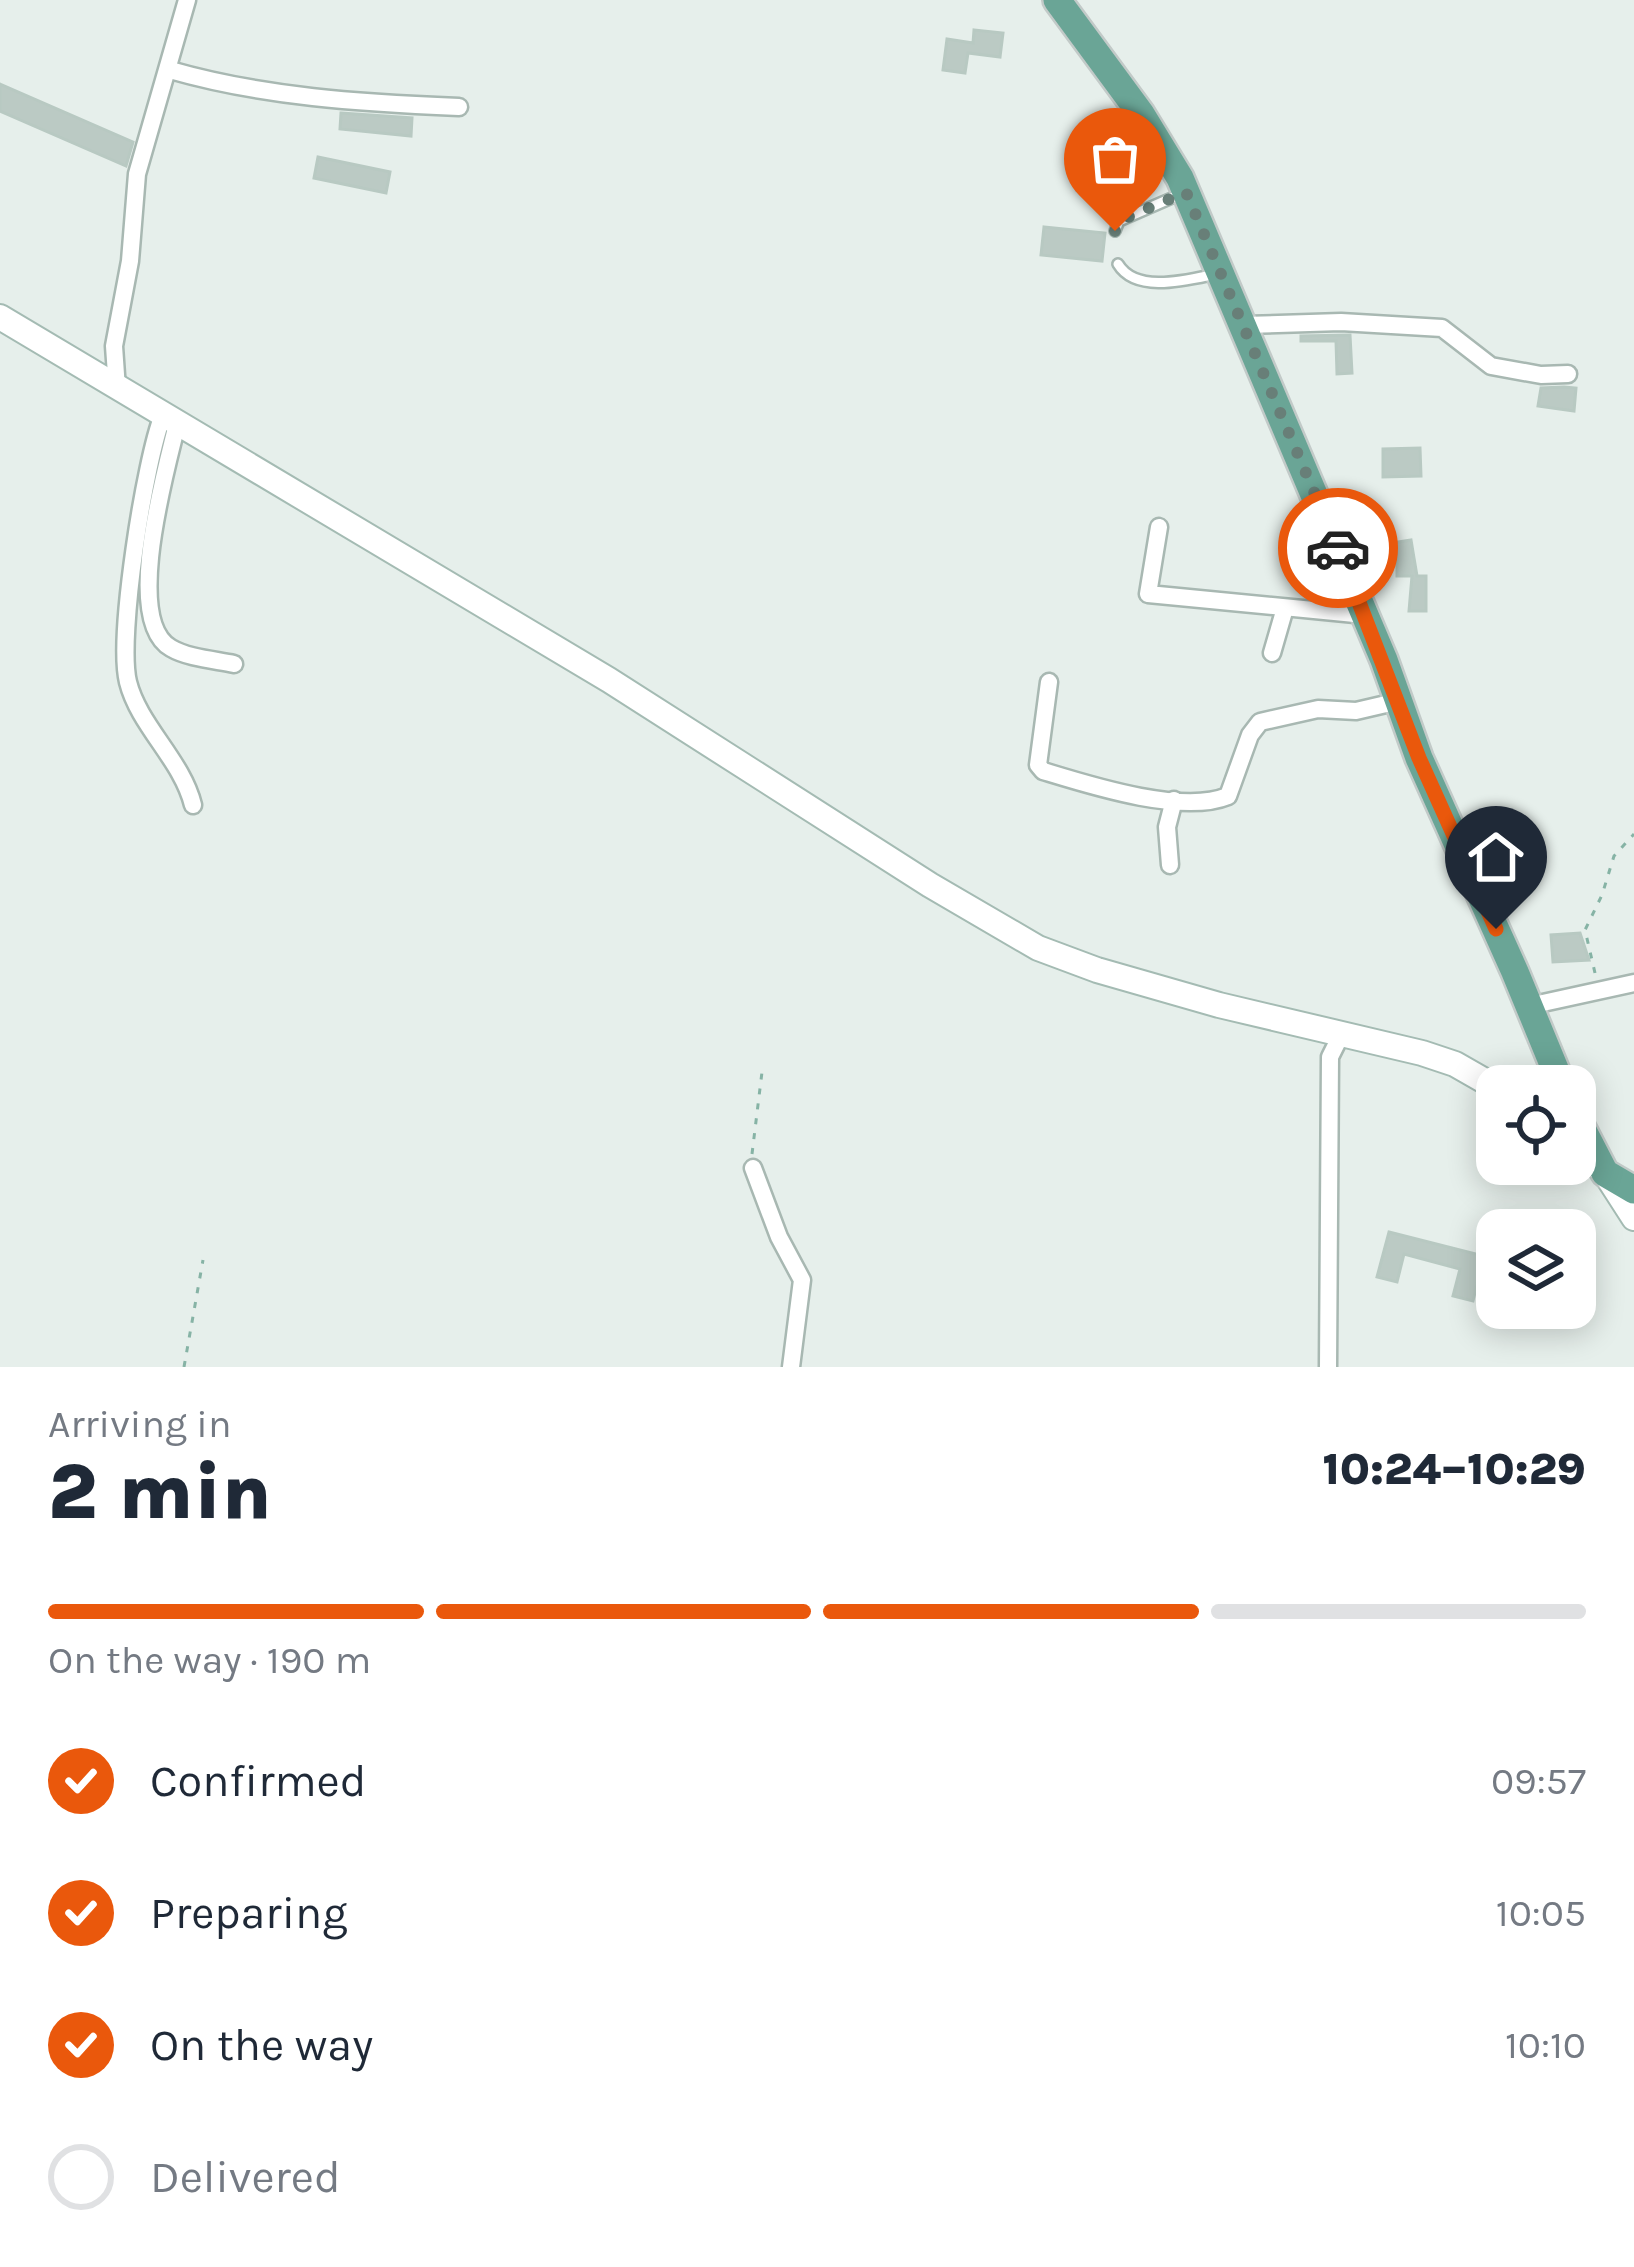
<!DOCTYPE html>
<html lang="en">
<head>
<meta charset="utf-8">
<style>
	body { margin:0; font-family:Karla,sans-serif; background:#f6f6f7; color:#1f2937; height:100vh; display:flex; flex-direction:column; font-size:45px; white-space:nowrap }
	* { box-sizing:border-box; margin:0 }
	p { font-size:39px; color:#747a83 }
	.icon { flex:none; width:66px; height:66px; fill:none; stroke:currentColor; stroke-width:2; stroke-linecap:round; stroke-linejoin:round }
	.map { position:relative; height:1367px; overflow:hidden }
	.details { display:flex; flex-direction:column; background:#fff; flex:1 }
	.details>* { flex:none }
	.controls { position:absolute; left:1476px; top:1065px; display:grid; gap:24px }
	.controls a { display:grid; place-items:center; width:120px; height:120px; border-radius:24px; background:#fff; box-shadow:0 6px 30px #0003; font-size:60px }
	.pin { position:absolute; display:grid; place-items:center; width:102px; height:102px; color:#fff; margin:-123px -51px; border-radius:50% 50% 50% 0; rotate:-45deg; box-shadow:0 0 12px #0007 }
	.pin .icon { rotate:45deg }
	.courier { position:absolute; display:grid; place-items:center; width:120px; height:120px; margin:-60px; border:9px solid #ea580c; border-radius:50%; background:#fff; color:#222; box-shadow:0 3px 15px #0007 }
	.overview em { font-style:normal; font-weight:800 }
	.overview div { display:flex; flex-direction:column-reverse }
	.overview { display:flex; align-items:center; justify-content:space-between; height:204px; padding:0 48px }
	h1 { font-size:78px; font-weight:800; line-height:90px }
	.bar { display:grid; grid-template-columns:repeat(4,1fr); gap:18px 12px; align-content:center; height:144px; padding:0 48px }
	.bar i { height:15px; border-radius:9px; background:#e0e1e3 }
	.bar .active { background:#ea580c }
	.bar p { grid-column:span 4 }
	ol { padding:0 48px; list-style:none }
	li { display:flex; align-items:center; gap:36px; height:132px }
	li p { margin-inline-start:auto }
	li .icon { padding:12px; border-radius:50%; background:#ea580c; color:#fff; stroke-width:4 }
	li:last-child { color:#747a83 }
	li i { width:66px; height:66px; border:6px solid #e0e1e3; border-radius:50% }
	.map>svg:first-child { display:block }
</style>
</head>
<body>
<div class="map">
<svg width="1634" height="1367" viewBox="0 0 1634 1367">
	<rect width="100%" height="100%" fill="#e6efeb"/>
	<g fill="#bbcac4" stroke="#b8c9c2" stroke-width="3">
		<polygon points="974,30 1003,33 1000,57 968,53 965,73 943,70 947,39 973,43"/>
		<polygon points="0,84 133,142 126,166 0,111"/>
		<polygon points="341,113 412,118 411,136 340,129"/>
		<polygon points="1079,153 1127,157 1125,192 1077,190"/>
		<polygon points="318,157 390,172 386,193 314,178"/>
		<polygon points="1044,227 1105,233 1102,261 1041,255"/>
		<polygon points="1350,335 1352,373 1337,374 1336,341 1301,341 1301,336"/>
		<polygon points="1564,387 1576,388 1574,411 1538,406 1541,388"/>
		<polygon points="1420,448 1421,476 1383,477 1383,449"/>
		<polygon points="1411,540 1417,576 1426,576 1426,611 1409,611 1412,576 1397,576 1397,559 1382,561 1379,545"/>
		<polygon points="1580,933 1589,960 1553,962 1551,935"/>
		<polygon points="1389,1232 1484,1256 1473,1301 1453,1296 1460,1269 1404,1254 1397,1282 1377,1277"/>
	</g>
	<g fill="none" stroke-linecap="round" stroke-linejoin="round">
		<g stroke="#a8b8b2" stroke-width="14">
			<g id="lane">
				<polyline points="1115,231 1119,221 1181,194"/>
				<path d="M1118,264c18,30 69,16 98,10"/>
			</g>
		</g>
		<g stroke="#a8b8b2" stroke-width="21">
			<g id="street">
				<path d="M170,70c94,27 191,33 289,37"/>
				<polyline points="1244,325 1341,322 1442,328 1491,366 1541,375 1568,374"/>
				<polyline points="117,389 114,346 130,261 137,174 187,0"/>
				<path d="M163,415c-18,45 -46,222 -35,267 11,44 54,78 65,123"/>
				<path d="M177,424c-10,43 -55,196 -6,224 17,10 44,12 63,16"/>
				<polyline points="1159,527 1148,594 1365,615"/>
				<polyline points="1272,653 1285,608"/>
				<path d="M1049,682l-11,83 5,6c46,14 139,44 185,25l22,-61 10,-13 58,-13 38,2 43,-10"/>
				<polyline points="1170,865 1167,827 1174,800"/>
				<polyline points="1529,1006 1634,983"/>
				<polyline points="753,1168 779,1237 802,1280 791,1367"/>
				<polyline points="1328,1367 1330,1057 1341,1035"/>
			</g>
		</g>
		<g stroke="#a4bbb3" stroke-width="28">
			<g id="secondary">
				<polyline points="0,317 609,680 930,885 1038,948 1097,970 1219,1005 1422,1053 1455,1064 1497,1088"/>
				<polyline points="1575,1145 1605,1173 1634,1218"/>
			</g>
		</g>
		<g stroke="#c2cac8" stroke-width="32">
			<g id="primary">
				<polyline points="1057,0 1141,114 1180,178 1384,660 1419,758 1515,972 1562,1086"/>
				<polyline points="1575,1115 1605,1173 1634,1190"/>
			</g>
		</g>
		<g stroke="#86b3a5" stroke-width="3" stroke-dasharray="6 9" stroke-linecap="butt">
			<polyline points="1595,973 1585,930 1602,895 1614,856 1634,834"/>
			<polyline points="752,1154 762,1072"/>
			<polyline points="184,1367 203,1260"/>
		</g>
		<use href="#lane" stroke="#fff" stroke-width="9"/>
		<use href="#street" stroke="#fff" stroke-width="16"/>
		<use href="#secondary" stroke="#fff" stroke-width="24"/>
		<use href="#primary" stroke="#6aa596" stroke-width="27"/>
	</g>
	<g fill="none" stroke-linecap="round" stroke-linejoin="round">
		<polyline stroke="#687f78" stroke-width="12" stroke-dasharray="0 21.6" points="1115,231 1119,221 1186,192 1338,548"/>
		<polyline stroke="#ea580c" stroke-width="15" points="1338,548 1419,758 1496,929"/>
	</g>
</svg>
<div class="controls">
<a><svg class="icon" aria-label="locate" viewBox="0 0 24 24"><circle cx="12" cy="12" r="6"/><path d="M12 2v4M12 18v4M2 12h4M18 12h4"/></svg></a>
<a><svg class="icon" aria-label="layers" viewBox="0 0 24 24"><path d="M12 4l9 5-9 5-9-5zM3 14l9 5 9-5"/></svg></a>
</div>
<div class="pin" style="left:1115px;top:231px;background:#ea580c"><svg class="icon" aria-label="bag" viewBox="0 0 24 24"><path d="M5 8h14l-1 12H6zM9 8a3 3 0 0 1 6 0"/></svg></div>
<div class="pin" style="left:1496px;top:929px;background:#1f2937"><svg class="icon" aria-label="home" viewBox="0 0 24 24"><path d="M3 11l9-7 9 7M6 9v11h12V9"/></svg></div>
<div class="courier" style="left:1338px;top:548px"><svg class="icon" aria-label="car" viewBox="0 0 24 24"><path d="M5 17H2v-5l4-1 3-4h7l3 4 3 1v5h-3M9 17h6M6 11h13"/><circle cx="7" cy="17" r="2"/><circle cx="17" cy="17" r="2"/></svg></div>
</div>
<section class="details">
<div class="overview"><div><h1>2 min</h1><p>Arriving in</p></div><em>10:24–10:29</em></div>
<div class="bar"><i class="active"></i><i class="active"></i><i class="active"></i><i></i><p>On the way · 190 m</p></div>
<ol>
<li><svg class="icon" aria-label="check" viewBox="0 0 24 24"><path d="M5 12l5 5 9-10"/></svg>Confirmed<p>09:57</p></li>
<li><svg class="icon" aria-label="check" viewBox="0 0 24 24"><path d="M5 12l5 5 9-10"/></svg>Preparing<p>10:05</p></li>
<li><svg class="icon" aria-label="check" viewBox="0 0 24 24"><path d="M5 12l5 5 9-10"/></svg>On the way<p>10:10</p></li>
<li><i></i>Delivered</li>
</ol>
</section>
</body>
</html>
